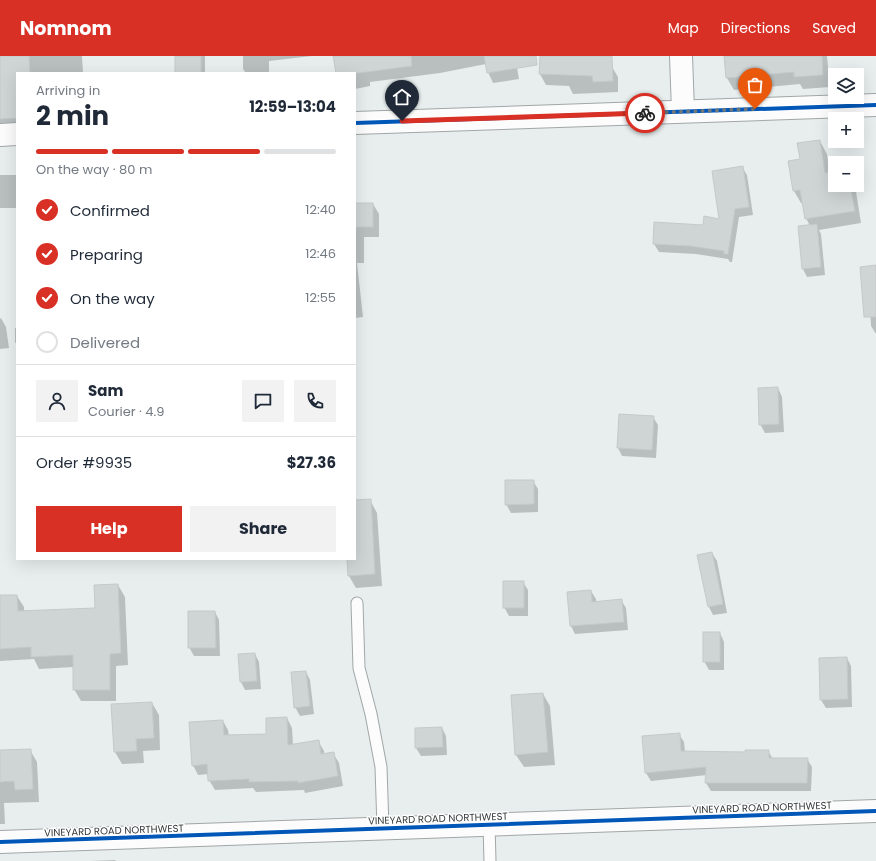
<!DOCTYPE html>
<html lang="en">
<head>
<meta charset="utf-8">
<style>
	body { margin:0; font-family:Poppins,sans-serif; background:#f2f2f3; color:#1f2937; height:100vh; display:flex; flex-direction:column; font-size:15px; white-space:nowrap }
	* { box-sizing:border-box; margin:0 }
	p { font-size:13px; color:#747a83 }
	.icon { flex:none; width:22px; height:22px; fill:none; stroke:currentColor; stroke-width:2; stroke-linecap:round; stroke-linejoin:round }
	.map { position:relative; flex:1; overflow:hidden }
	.drawer { position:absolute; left:16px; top:16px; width:340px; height:488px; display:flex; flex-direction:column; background:#fff; border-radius:0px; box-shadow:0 4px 16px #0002 }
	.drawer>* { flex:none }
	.tools { position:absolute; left:828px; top:12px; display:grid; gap:8px }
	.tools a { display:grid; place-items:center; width:36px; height:36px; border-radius:0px; background:#fff; box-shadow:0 4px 16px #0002; font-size:20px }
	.pin { position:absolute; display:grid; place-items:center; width:34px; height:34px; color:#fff; margin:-41px -17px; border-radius:50% 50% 50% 0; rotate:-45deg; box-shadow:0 0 4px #0007 }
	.pin .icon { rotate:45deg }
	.courier { position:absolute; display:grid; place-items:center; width:40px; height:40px; margin:-20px; border:3px solid #d93025; border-radius:50%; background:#fff; color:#222; box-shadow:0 1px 5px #0007 }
	.head em { font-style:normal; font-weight:700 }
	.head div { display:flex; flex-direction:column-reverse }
	.head { display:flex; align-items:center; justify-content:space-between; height:68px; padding:0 20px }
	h1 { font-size:26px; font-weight:700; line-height:30px }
	.bar { display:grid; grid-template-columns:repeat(4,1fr); gap:6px 4px; align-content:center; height:48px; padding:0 20px }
	.bar i { height:5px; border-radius:3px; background:#e0e1e3 }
	.bar .selected { background:#d93025 }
	.bar p { grid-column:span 4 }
	.line { display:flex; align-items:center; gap:10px; padding:0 20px; border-top:1px solid #e0e1e3 }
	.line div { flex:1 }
	.round { display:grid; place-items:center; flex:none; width:42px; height:42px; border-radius:0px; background:#f2f2f3 }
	ol { padding:0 20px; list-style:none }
	li { display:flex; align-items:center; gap:12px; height:44px }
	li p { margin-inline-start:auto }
	li .icon { padding:4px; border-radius:50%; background:#d93025; color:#fff; stroke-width:4 }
	li:last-child { color:#747a83 }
	li i { width:22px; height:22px; border:2px solid #e0e1e3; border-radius:50% }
	.cta { display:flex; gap:8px; margin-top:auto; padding:8px 20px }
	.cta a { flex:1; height:46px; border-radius:0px; background:#d93025; color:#fff; font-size:16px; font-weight:700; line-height:46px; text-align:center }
	.cta a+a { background:#f2f2f3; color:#1f2937 }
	header { display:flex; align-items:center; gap:24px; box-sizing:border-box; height:56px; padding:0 20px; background:#d93025; color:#fff }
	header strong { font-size:19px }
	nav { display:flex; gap:22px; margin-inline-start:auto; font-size:14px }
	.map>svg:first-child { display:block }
</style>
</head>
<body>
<header>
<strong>Nomnom</strong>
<nav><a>Map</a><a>Directions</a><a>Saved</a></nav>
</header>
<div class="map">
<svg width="876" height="805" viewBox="0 0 876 805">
	<rect width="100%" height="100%" fill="#e8eeee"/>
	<g fill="#0003">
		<polygon points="0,0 82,0 83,17 17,17 17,79 0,74"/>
		<rect x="176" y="0" width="29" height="17"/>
		<polygon points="243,0 312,0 269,5 269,17 246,17 243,13"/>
		<polygon points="334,0 515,0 519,23 493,27 488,16 486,8 440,17 370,26 370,30 355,33 355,17 337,17"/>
		<polygon points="541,0 594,0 612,11 618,21 618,36 573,38 569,30 546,29 540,18"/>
		<polygon points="725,0 827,0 830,31 803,33 800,28 734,34 727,22"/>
		<polygon points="820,85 827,98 830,117 835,116 835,129 855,129 861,167 819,174 821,178 825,219 807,221 803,213 799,171 810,170 806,162 803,147 801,147 794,135 789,106 801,104"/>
		<polygon points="742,111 747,119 753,159 739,161 732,206 730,206 728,203 696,198 659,196 654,188 720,164"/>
		<polygon points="0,119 17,119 17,182 17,152 0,152"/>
		<polygon points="355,148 373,148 379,158 379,181 364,181 364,207 357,207 363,261 355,262"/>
		<polygon points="876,210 876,278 871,270 870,250"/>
		<polygon points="1,262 6,271 9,292 0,293 0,263"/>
		<polygon points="15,272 17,272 17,289 15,286"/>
		<polygon points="778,332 782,341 784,376 765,377 760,368"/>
		<polygon points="653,361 658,369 656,402 622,400 618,392"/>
		<polygon points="533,425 538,433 538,456 511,457 506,448"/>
		<polygon points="370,444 377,457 382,530 356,532 349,520 348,503 355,503 355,445"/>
		<polygon points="712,497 717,505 727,557 713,559 709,551 699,499"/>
		<polygon points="523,526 528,534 528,560 509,560 504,551"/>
		<polygon points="118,529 125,541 128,609 116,610 116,645 81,645 74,633 74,611 39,613 34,603 0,605 0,540 17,540 24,551 24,556 96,553"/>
		<polygon points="591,535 596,543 596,546 621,544 626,552 628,574 575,578 571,570"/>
		<polygon points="215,556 219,564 220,600 194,600 189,591"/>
		<polygon points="720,577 724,586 724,614 709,614 704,605"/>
		<polygon points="255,598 259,606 261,633 245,634 241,626 239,599"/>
		<polygon points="847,602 851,610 852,651 826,652 821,644 820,603"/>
		<polygon points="306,616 310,624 314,658 300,660 295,651"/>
		<polygon points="543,638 550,650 555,709 524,711 516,699 512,640"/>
		<polygon points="152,647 159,659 160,694 143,695 144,707 122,708 115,696"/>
		<polygon points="287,662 292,672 293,689 318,685 324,695 324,699 333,697 339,707 343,730 305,737 304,734 256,736 253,732 215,734 209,724 209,718 198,719 193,709 223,665 228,674 229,680 267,679"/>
		<polygon points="442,672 446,680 447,699 421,700 416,692"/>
		<polygon points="679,678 684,686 685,696 746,697 768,695 773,703 807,703 812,711 811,735 711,735 706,727 707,719 651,725 646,717"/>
		<polygon points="30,694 37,706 39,746 4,747 5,768 0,768 0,695"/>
		<polygon points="115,804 116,805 90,805"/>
	</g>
	<g fill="#cfd4d4" stroke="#c4c9c9">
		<polygon points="0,0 29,0 30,17 17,17 17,62 0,63"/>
		<rect x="175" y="0" width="26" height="17"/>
		<polygon points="333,0 411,0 412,10 359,17 336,17"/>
		<polygon points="484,0 536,0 537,9 487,17"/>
		<polygon points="540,0 612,0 613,25 593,26 592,20 539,18"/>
		<polygon points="724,0 822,0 823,19 794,21 794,16 726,22"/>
		<polygon points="820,84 825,117 835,115 835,129 850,129 855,155 805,163 800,134 793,135 788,105 800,103 797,87"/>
		<polygon points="743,110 749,151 735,153 728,198 724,198 724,195 690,190 653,188 654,166 703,169 704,160 719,163 712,115"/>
		<rect x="355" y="147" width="18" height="24"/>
		<polygon points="817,168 821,211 802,213 798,170"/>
		<polygon points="876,209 876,261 864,261 860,211"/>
		<polygon points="778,331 779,368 759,369 758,332"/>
		<polygon points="619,358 654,360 652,394 617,392"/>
		<polygon points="505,424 534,424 534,448 505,449"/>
		<polygon points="371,443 375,518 348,520 347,503 355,503 355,444"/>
		<polygon points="712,496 723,548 708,551 697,499"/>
		<rect x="503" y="525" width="21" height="27"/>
		<polygon points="118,528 121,597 110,598 110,634 73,634 73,599 31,601 31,591 0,593 0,539 17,539 18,555 95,552 94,529"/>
		<polygon points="591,534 592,546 622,543 624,566 570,570 567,536"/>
		<polygon points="188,555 215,555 216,592 188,592"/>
		<rect x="703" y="576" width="17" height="30"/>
		<polygon points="255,597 257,625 240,626 238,598"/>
		<polygon points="847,601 848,643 820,644 819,602"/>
		<polygon points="306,615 310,650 294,652 291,616"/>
		<polygon points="543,637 548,696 515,699 511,639"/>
		<polygon points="152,646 154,682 136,683 137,695 114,696 111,648"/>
		<polygon points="287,661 288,689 319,684 321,698 334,696 338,720 298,727 298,725 249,726 249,723 208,725 207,708 192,710 189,666 223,664 224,679 266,678 266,662"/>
		<polygon points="442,671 443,691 415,692 415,672"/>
		<polygon points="680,677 681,695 745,696 745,694 769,694 769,702 808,702 807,727 705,727 706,711 645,717 642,680"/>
		<polygon points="31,693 33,733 15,734 14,725 0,726 0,694"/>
	</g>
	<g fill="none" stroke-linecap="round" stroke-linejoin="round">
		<g stroke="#a1a6a6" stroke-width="13">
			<g id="lane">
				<polyline points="357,547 359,612 371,658 381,711 383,772"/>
				<polyline points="489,768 490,805"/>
			</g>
		</g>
		<g stroke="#a1a6a6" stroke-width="24">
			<g id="street">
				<polyline points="681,0 683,55"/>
				<polyline points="355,67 876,49"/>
				<polyline points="0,79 17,78"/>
				<polyline points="0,786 876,755"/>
			</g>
		</g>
		<use href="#lane" stroke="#fcfcfc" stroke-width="11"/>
		<use href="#street" stroke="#fcfcfc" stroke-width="22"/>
		<g stroke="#fff" stroke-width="6">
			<g id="cycleway">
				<polyline points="355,67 876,49"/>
				<polyline points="0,786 876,755"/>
			</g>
		</g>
		<use href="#cycleway" stroke="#0057b8" stroke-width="4"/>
	</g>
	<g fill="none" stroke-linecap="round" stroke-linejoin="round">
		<polyline stroke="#727878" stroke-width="4" stroke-dasharray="0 7.2" points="645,57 755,53"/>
		<polyline stroke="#d93025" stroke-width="5" points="402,65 645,57"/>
	</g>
	<g text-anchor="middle" stroke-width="3" stroke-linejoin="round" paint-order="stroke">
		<g font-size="10" fill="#333838" stroke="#fff">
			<text transform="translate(762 751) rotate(-2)" y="4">VINEYARD ROAD NORTHWEST</text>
			<text transform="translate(438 762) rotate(-2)" y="4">VINEYARD ROAD NORTHWEST</text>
			<text transform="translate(114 774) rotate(-2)" y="4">VINEYARD ROAD NORTHWEST</text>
		</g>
	</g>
</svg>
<div class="tools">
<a><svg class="icon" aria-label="layers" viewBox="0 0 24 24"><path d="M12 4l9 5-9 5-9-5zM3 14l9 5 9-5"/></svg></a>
<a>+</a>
<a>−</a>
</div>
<div class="pin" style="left:755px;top:53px;background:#ea580c"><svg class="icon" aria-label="bag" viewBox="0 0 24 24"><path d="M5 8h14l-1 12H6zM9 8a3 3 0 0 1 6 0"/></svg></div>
<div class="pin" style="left:402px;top:65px;background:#1f2937"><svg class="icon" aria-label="home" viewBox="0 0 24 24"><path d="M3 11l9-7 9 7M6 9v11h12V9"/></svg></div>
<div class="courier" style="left:645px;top:57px"><svg class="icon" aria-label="bike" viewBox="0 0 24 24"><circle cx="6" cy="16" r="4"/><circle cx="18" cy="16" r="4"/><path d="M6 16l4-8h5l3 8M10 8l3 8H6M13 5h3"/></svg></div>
<section class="drawer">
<div class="head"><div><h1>2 min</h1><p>Arriving in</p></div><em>12:59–13:04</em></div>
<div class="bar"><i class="selected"></i><i class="selected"></i><i class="selected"></i><i></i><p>On the way · 80 m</p></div>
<ol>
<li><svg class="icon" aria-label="check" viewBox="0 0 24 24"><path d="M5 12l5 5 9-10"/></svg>Confirmed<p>12:40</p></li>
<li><svg class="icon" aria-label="check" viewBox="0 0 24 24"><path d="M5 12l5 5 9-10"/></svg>Preparing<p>12:46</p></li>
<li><svg class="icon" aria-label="check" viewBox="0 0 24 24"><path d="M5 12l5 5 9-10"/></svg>On the way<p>12:55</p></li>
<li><i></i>Delivered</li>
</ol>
<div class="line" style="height:72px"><a class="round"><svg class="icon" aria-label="person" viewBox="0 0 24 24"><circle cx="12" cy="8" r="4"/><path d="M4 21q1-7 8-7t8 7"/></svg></a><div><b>Sam</b><p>Courier · 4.9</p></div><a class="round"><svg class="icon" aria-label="chat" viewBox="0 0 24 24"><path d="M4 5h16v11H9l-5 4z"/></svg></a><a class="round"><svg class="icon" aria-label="phone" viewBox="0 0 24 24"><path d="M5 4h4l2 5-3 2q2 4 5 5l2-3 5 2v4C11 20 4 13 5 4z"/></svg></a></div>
<div class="line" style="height:52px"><div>Order #9935</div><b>$27.36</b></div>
<div class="cta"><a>Help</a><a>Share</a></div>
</section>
</div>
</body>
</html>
